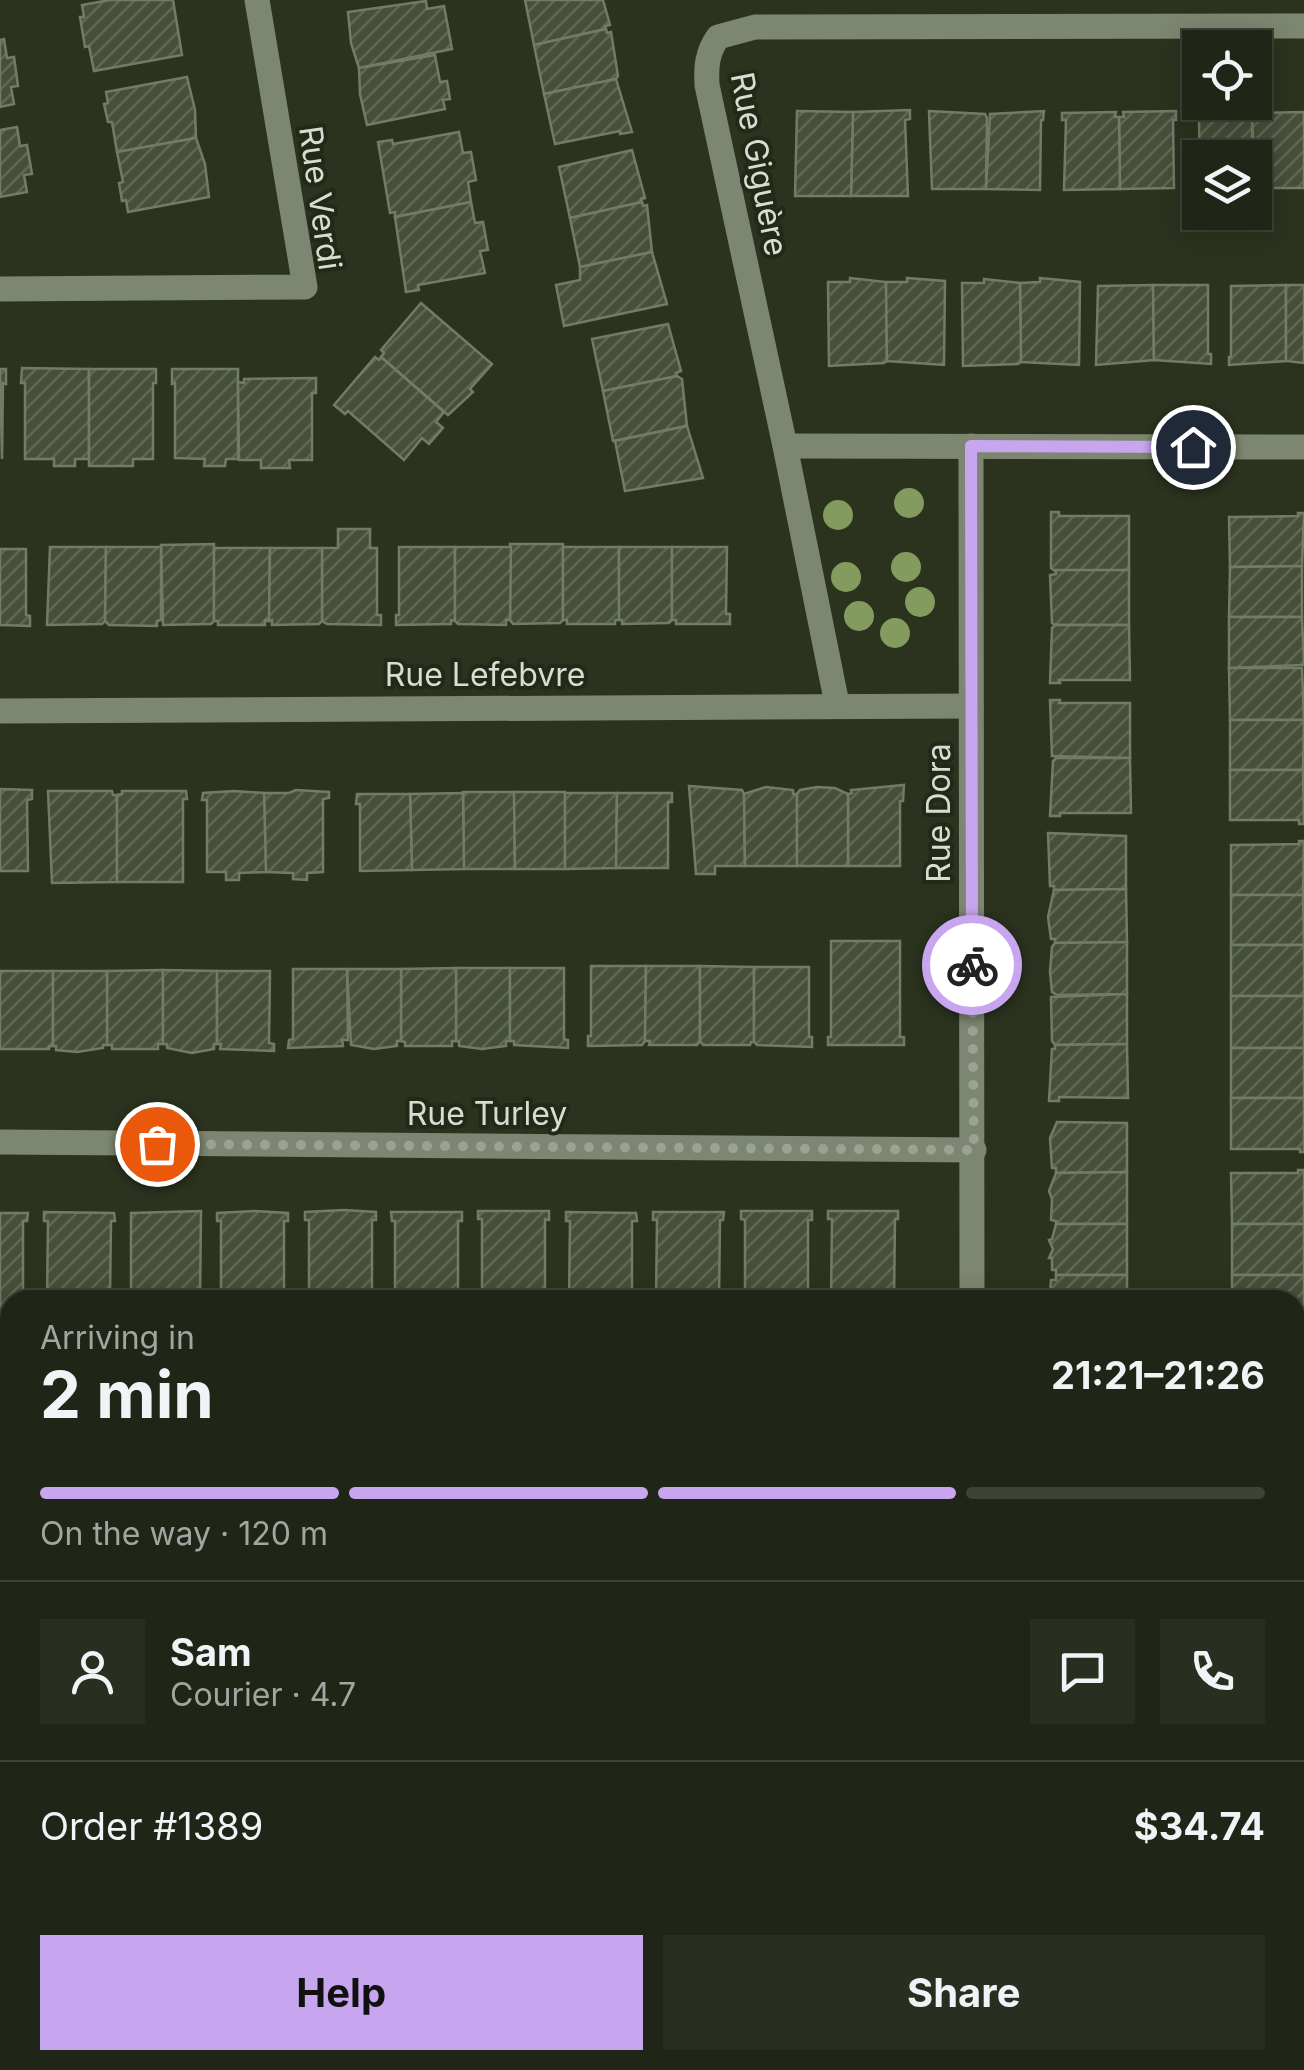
<!DOCTYPE html>
<html lang="en">
<head>
<meta charset="utf-8">
<style>
	body { margin:0; font-family:Inter,sans-serif; background:#282e20; color:#f1f3f6; height:100vh; display:flex; flex-direction:column; font-size:38px; white-space:nowrap }
	* { box-sizing:border-box; margin:0 }
	p { font-size:32px; color:#a2a5a1 }
	.icon { flex:none; width:55px; height:55px; fill:none; stroke:currentColor; stroke-width:2; stroke-linecap:round; stroke-linejoin:round }
	.map { position:relative; flex:1; overflow:hidden }
	.sheet { position:absolute; left:0px; top:1290px; width:1305px; height:780px; display:flex; flex-direction:column; background:#202617; border-radius:30px 30px 0 0; box-shadow:0 5px 25px #0003,0 0 0 2px #3d4336 }
	.sheet>* { flex:none }
	.controls { position:absolute; left:1182px; top:30px; display:grid; gap:20px }
	.controls a { display:grid; place-items:center; width:90px; height:90px; border-radius:0px; background:#202617; box-shadow:0 5px 25px #0003,0 0 0 2px #3d4336; font-size:50px }
	.pin { position:absolute; display:grid; place-items:center; width:85px; height:85px; color:#fff; margin:-42px; border:5px solid #fff; border-radius:50%; box-shadow:0 2px 10px #0007 }
	.courier { position:absolute; display:grid; place-items:center; width:100px; height:100px; margin:-50px; border:8px solid #c8a6ef; border-radius:50%; background:#fff; color:#222; box-shadow:0 2px 12px #0007 }
	.head em { font-style:normal; font-weight:700 }
	.head div { display:flex; flex-direction:column-reverse }
	.head { display:flex; align-items:center; justify-content:space-between; height:170px; padding:0 40px }
	h1 { font-size:65px; font-weight:700; line-height:75px }
	.bar { display:grid; grid-template-columns:repeat(4,1fr); gap:15px 10px; align-content:center; height:120px; padding:0 40px }
	.bar i { height:12px; border-radius:8px; background:#3d4336 }
	.bar .selected { background:#c8a6ef }
	.bar p { grid-column:span 4 }
	.line { display:flex; align-items:center; gap:25px; padding:0 40px; border-top:2px solid #3d4336 }
	.line div { flex:1 }
	.round { display:grid; place-items:center; flex:none; width:105px; height:105px; border-radius:0px; background:#282e20 }
	.primary-button { display:flex; gap:20px; margin-top:auto; padding:20px 40px }
	.primary-button a { flex:1; height:115px; border-radius:0px; background:#c8a6ef; color:#111; font-size:40px; font-weight:700; line-height:115px; text-align:center }
	.primary-button a+a { background:#282e20; color:#f1f3f6 }
	.map>svg:first-child { display:block }
</style>
</head>
<body>
<div class="map">
<svg width="1304" height="2070" viewBox="0 0 1304 2070">
	<defs>
		<pattern id="grass-tufts" width="24" height="20" patternUnits="userSpaceOnUse" patternTransform="scale(2.5)"><rect width="24" height="20" fill="#32430e"/><path d="M3 7l-1-3M5 7V3M7 7l1-3M15 17l-1-3M17 17v-4M19 17l1-3" fill="none" stroke="#4f5e30"/></pattern>
		<pattern id="building-hatch" width="6" height="6" patternUnits="userSpaceOnUse" patternTransform="scale(2.5)"><rect width="6" height="6" fill="#464f3a"/><path d="M-1 1l2-2M0 6l6-6M5 7l2-2" fill="none" stroke="#606855"/></pattern>
	</defs>
	<rect width="100%" height="100%" fill="#2b331f"/>
	<polygon fill="url(#grass-tufts)" points="92,2060 135,2060 165,2070 123,2070"/>
	<g fill="url(#building-hatch)" stroke="#727b65" stroke-width="2.5">
		<polygon points="110,0 173,0 182,55 94,71 89,46 85,47 80,17 84,17 82,5"/>
		<polygon points="525,0 603,0 610,25 605,26 606,29 534,45"/>
		<polygon points="426,1 427,9 444,6 452,49 359,68 351,43 348,12"/>
		<polygon points="606,29 607,33 611,32 618,76 616,79 544,94 534,45"/>
		<polygon points="4,39 7,58 14,57 18,86 11,87 14,104 0,107 0,40"/>
		<polygon points="435,55 440,82 447,81 450,99 443,100 445,109 367,125 360,94 359,68"/>
		<polygon points="187,77 195,110 196,138 117,152 112,122 108,122 104,104 108,103 106,92"/>
		<polygon points="616,79 632,132 620,134 620,131 555,144 544,94"/>
		<polygon points="910,110 910,119 905,120 908,196 851,196 853,112"/>
		<polygon points="797,111 853,112 851,196 795,196"/>
		<polygon points="929,111 985,114 987,118 986,189 932,189"/>
		<polygon points="1044,111 1043,120 1041,120 1040,190 986,189 990,114"/>
		<polygon points="1176,111 1176,120 1173,120 1174,188 1120,189 1119,117 1124,117 1123,112"/>
		<polygon points="1196,111 1248,112 1252,116 1252,158 1200,158 1200,188 1199,119 1196,119"/>
		<polygon points="1116,112 1115,117 1119,117 1120,189 1064,190 1066,120 1062,120 1062,113"/>
		<polygon points="1304,112 1304,188 1255,188 1252,116 1257,113"/>
		<polygon points="17,127 20,146 27,145 32,174 24,175 27,192 0,197 0,130"/>
		<polygon points="459,132 463,153 471,152 476,180 468,182 471,202 395,217 395,212 390,213 378,142 392,140 393,144"/>
		<polygon points="196,138 205,164 209,197 128,212 126,200 122,201 119,183 123,182 117,152"/>
		<polygon points="632,150 645,198 641,199 642,202 570,218 559,167"/>
		<polygon points="471,202 475,223 483,222 488,250 480,251 485,273 418,285 419,290 406,292 395,217"/>
		<polygon points="642,202 643,206 647,205 652,252 580,267 570,218"/>
		<polygon points="652,252 667,304 564,326 556,285 580,280 580,267"/>
		<polygon points="850,278 886,282 887,361 884,363 829,366 828,282 850,282"/>
		<polygon points="907,278 945,281 944,365 887,361 886,282 907,282"/>
		<polygon points="1040,278 1080,282 1079,365 1021,362 1020,283 1040,282"/>
		<polygon points="984,279 1020,283 1021,362 1018,364 963,366 962,283 984,283"/>
		<polygon points="1153,285 1154,360 1096,365 1098,286"/>
		<polygon points="1153,285 1208,285 1208,354 1211,354 1211,364 1154,360"/>
		<polygon points="1286,285 1286,361 1229,365 1229,357 1231,357 1231,286"/>
		<polygon points="1286,285 1304,285 1304,363 1286,361"/>
		<polygon points="421,303 492,364 470,389 473,392 448,415 381,357 384,353 381,350"/>
		<polygon points="668,324 681,371 676,373 677,376 603,391 592,339"/>
		<polygon points="375,357 379,360 381,357 444,412 436,422 443,428 429,444 422,438 404,460 348,411 345,414 334,405"/>
		<polygon points="22,368 89,369 89,459 75,459 75,466 54,466 54,459 25,459 25,383 21,383"/>
		<polygon points="0,369 6,369 6,384 3,383 2,459"/>
		<polygon points="89,369 156,369 156,383 153,383 153,459 133,459 133,466 89,466"/>
		<polygon points="172,369 238,369 238,459 226,459 225,466 204,466 205,459 175,458 175,383 172,384"/>
		<polygon points="677,376 682,379 687,426 613,441 603,391"/>
		<polygon points="316,378 316,393 312,393 312,460 289,460 290,468 261,468 261,460 239,460 238,382 244,383 244,379"/>
		<polygon points="687,426 703,478 625,491 615,441"/>
		<polygon points="1051,512 1059,512 1059,516 1129,516 1129,570 1055,571 1051,568"/>
		<polygon points="1298,513 1304,513 1302,566 1230,567 1229,517 1298,516"/>
		<polygon points="338,529 370,529 370,548 377,548 377,615 381,615 381,625 327,624 322,621 322,548 338,548"/>
		<polygon points="214,544 214,621 211,624 163,625 161,545"/>
		<polygon points="510,544 563,544 563,620 560,623 513,624 510,620"/>
		<polygon points="50,547 106,547 105,621 102,624 47,625"/>
		<polygon points="106,547 161,547 161,620 157,621 157,626 109,625 105,621"/>
		<polygon points="399,547 455,547 455,621 451,620 451,624 396,625 396,615 399,615"/>
		<polygon points="455,547 511,547 510,620 506,620 506,625 458,624 455,621"/>
		<polygon points="563,547 619,547 619,620 615,620 615,624 567,624 567,620 563,620"/>
		<polygon points="619,547 672,547 672,620 669,623 622,624 622,620 619,620"/>
		<polygon points="672,547 727,547 726,614 730,614 730,624 676,624 676,620 672,620"/>
		<polygon points="214,548 270,548 269,621 265,620 265,625 218,625 218,621 214,621"/>
		<polygon points="270,548 322,548 322,621 319,624 272,625 272,620 269,621"/>
		<polygon points="0,549 26,549 26,615 30,616 30,626 0,625"/>
		<polygon points="1302,566 1302,617 1229,617 1230,567"/>
		<polygon points="1056,570 1129,570 1129,625 1055,625 1052,623 1050,575 1056,574"/>
		<polygon points="1229,617 1302,617 1304,665 1229,668"/>
		<polygon points="1055,625 1129,625 1130,680 1059,680 1060,683 1050,683 1052,628"/>
		<polygon points="1229,668 1302,668 1304,720 1230,720"/>
		<polygon points="1050,700 1060,700 1059,703 1130,703 1130,758 1052,756"/>
		<polygon points="1230,720 1304,720 1303,770 1230,770"/>
		<polygon points="1056,758 1130,758 1131,813 1060,813 1060,816 1050,816 1053,761"/>
		<polygon points="1230,770 1303,770 1304,824 1299,824 1299,820 1230,820"/>
		<polygon points="904,785 903,801 900,801 900,866 848,866 848,794 852,793 851,790"/>
		<polygon points="689,786 742,790 744,794 745,866 715,866 715,874 696,874"/>
		<polygon points="766,787 793,790 793,794 797,794 797,866 745,866 744,794"/>
		<polygon points="817,787 835,788 848,794 848,866 797,866 797,794 800,790"/>
		<polygon points="0,789 32,790 32,799 27,800 28,871 0,871"/>
		<polygon points="296,790 329,792 329,798 323,799 323,872 307,873 307,880 293,879 293,873 266,872 264,793 289,793"/>
		<polygon points="48,791 112,791 113,795 117,795 117,882 52,883"/>
		<polygon points="122,791 186,791 187,799 183,799 183,882 117,882 117,795 122,794"/>
		<polygon points="234,791 264,793 266,872 239,873 239,880 226,880 226,872 207,872 207,800 202,800 203,793"/>
		<polygon points="463,792 514,792 515,869 464,869"/>
		<polygon points="514,792 565,792 565,869 515,869"/>
		<polygon points="463,793 464,869 412,870 410,794"/>
		<polygon points="565,793 617,793 616,868 565,869"/>
		<polygon points="617,793 672,793 672,802 668,802 668,868 616,868"/>
		<polygon points="357,794 410,794 412,870 360,871 360,804 356,804"/>
		<polygon points="1048,833 1126,836 1126,889 1054,890 1054,886 1050,886"/>
		<polygon points="1299,841 1304,841 1303,895 1231,895 1231,845 1299,844"/>
		<polygon points="1126,889 1127,942 1055,943 1055,939 1051,939 1048,917 1054,890"/>
		<polygon points="1231,895 1303,895 1304,945 1231,945"/>
		<polygon points="831,941 900,941 900,1037 904,1037 904,1045 828,1045 828,1037 831,1037"/>
		<polygon points="1127,942 1127,994 1057,995 1052,992 1050,972 1052,947 1055,943"/>
		<rect x="1231" y="945" width="73" height="51"/>
		<polygon points="591,966 646,966 645,1041 642,1045 588,1046 588,1036 591,1036"/>
		<polygon points="646,966 700,966 700,1041 697,1045 649,1045 650,1041 645,1041"/>
		<polygon points="700,966 754,967 754,1042 751,1042 750,1045 703,1045 700,1041"/>
		<polygon points="754,967 809,967 809,1037 812,1037 812,1047 757,1045 754,1042"/>
		<polygon points="456,968 510,968 510,1041 506,1041 506,1046 482,1049 459,1046 459,1041 456,1041"/>
		<polygon points="456,968 456,1041 452,1041 452,1046 405,1046 405,1042 401,1041 401,969"/>
		<polygon points="510,968 564,968 564,1039 568,1040 568,1048 514,1045 514,1041 510,1041"/>
		<polygon points="293,969 347,969 348,1040 342,1040 343,1046 288,1048 289,1040 293,1039"/>
		<polygon points="347,969 401,969 401,1041 397,1041 397,1046 374,1049 351,1045"/>
		<polygon points="163,970 163,1044 158,1044 158,1049 112,1049 112,1045 107,1045 107,971"/>
		<polygon points="163,970 217,971 217,1044 214,1044 214,1049 192,1053 167,1048 167,1044 163,1044"/>
		<polygon points="0,971 53,971 53,1046 49,1046 49,1049 0,1049"/>
		<polygon points="53,971 107,971 107,1045 103,1045 103,1048 77,1052 56,1050 56,1046 53,1046"/>
		<polygon points="217,971 270,971 269,1043 274,1044 274,1051 220,1049 221,1044 217,1044"/>
		<polygon points="1127,994 1127,1044 1055,1045 1052,1041 1051,997"/>
		<rect x="1231" y="996" width="73" height="52"/>
		<polygon points="1127,1044 1128,1098 1059,1097 1059,1101 1049,1101 1052,1049 1055,1049 1055,1045"/>
		<rect x="1231" y="1048" width="73" height="50"/>
		<polygon points="1231,1098 1304,1098 1304,1152 1300,1152 1300,1149 1231,1149"/>
		<polygon points="1057,1122 1127,1123 1127,1172 1056,1173 1056,1168 1052,1168 1050,1138"/>
		<polygon points="1298,1170 1304,1170 1304,1224 1232,1224 1231,1173 1298,1173"/>
		<polygon points="1127,1172 1127,1224 1056,1224 1056,1221 1051,1220 1052,1199 1049,1191 1056,1173"/>
		<polygon points="344,1210 376,1212 376,1220 372,1220 372,1300 309,1300 309,1220 305,1220 305,1212"/>
		<polygon points="201,1211 200,1300 131,1300 131,1213"/>
		<polygon points="255,1211 288,1213 288,1221 284,1221 284,1300 221,1300 221,1221 217,1221 217,1213"/>
		<polygon points="478,1211 549,1211 549,1220 545,1219 545,1300 482,1300 482,1219 478,1219"/>
		<polygon points="741,1211 812,1211 812,1220 808,1220 808,1300 745,1300 745,1220 741,1219"/>
		<polygon points="828,1211 898,1211 898,1219 895,1219 894,1300 831,1300 832,1219 828,1219"/>
		<polygon points="44,1212 114,1213 115,1221 111,1221 110,1300 47,1300 48,1221 44,1221"/>
		<polygon points="391,1212 462,1212 462,1221 458,1221 458,1300 395,1300 395,1221 392,1221"/>
		<polygon points="566,1212 636,1213 637,1221 632,1221 632,1300 569,1300 570,1221 566,1221"/>
		<polygon points="653,1212 724,1212 723,1220 720,1220 719,1300 656,1300 657,1220 653,1220"/>
		<polygon points="0,1213 28,1213 27,1221 23,1221 23,1300 10,1300 10,1317 0,1317"/>
		<polygon points="1056,1224 1127,1224 1127,1275 1056,1275 1056,1270 1052,1270 1052,1258 1049,1258 1053,1249 1049,1240 1052,1239"/>
		<rect x="1232" y="1224" width="72" height="51"/>
		<polygon points="1056,1275 1127,1275 1127,1300 1053,1300 1050,1293 1051,1280 1056,1280"/>
		<polygon points="1232,1275 1304,1275 1304,1326 1295,1326 1295,1300 1232,1300"/>
		<rect x="1295" y="1326" width="9" height="51"/>
		<rect x="1295" y="1377" width="9" height="51"/>
		<polygon points="10,1420 10,1620 0,1620 0,1421"/>
		<polygon points="1295,1428 1304,1428 1304,1482 1295,1479"/>
		<polygon points="1295,1504 1304,1507 1304,1586 1295,1584"/>
		<polygon points="1295,1676 1304,1678 1304,1759 1295,1757"/>
		<polygon points="1302,1942 1304,1943 1304,2023 1295,2022 1295,1946 1302,1947"/>
		<polygon points="895,2060 990,2060 987,2070 891,2070"/>
	</g>
	<g fill="none" stroke-linecap="round" stroke-linejoin="round">
		<g stroke="#7d8670" stroke-width="25">
			<polyline points="0,289 305,287 257,0"/>
			<polyline points="785,446 1304,447"/>
			<polyline points="971,446 972,1300"/>
			<path d="M837,704l-52,-258 -78,-361c-1,-19 0,-32 11,-48l37,-10 549,-1"/>
			<polyline points="0,711 971,706"/>
			<polyline points="0,1142 974,1150"/>
			<polyline points="0,1371 10,1371"/>
			<polyline points="0,1677 10,1678"/>
			<polyline points="1295,1847 1304,1850"/>
			<polyline points="1103,2060 1122,2070"/>
			<polyline points="549,2070 552,2060"/>
			<polyline points="647,2070 647,2060"/>
			<polyline points="808,2070 811,2060"/>
			<polyline points="1031,2070 1034,2060"/>
		</g>
		<g stroke="#8ba850" stroke-width="25">
			<polyline points="0,1979 10,1982"/>
			<polyline points="248,2060 279,2070"/>
			<polyline points="0,2063 20,2070"/>
		</g>
	</g>
	<g fill="#849b5f">
		<circle cx="909" cy="503" r="15"/>
		<circle cx="838" cy="515" r="15"/>
		<circle cx="906" cy="567" r="15"/>
		<circle cx="846" cy="577" r="15"/>
		<circle cx="920" cy="602" r="15"/>
		<circle cx="859" cy="616" r="15"/>
		<circle cx="895" cy="633" r="15"/>
	</g>
	<g fill="none" stroke-linecap="round" stroke-linejoin="round">
		<polyline stroke="#9ba293" stroke-width="10" stroke-dasharray="0 18" points="157,1144 974,1150 972,965"/>
		<polyline stroke="#c8a6ef" stroke-width="12" points="972,965 971,446 1193,447"/>
	</g>
	<g text-anchor="middle" stroke-width="8" stroke-linejoin="round" paint-order="stroke">
		<g font-size="32" fill="#d8ddd1" stroke="#222916">
			<text transform="translate(759 164) rotate(79)" y="11">Rue Giguère</text>
			<text transform="translate(320 198) rotate(82)" y="11">Rue Verdi</text>
			<text x="485" y="686">Rue Lefebvre</text>
			<text transform="translate(939 813) rotate(-90)" y="11">Rue Dora</text>
			<text x="487" y="1125">Rue Turley</text>
		</g>
	</g>
</svg>
<div class="controls">
<a><svg class="icon" aria-label="locate" viewBox="0 0 24 24"><circle cx="12" cy="12" r="6"/><path d="M12 2v4M12 18v4M2 12h4M18 12h4"/></svg></a>
<a><svg class="icon" aria-label="layers" viewBox="0 0 24 24"><path d="M12 4l9 5-9 5-9-5zM3 14l9 5 9-5"/></svg></a>
</div>
<div class="pin" style="left:157px;top:1144px;background:#ea580c"><svg class="icon" aria-label="bag" viewBox="0 0 24 24"><path d="M5 8h14l-1 12H6zM9 8a3 3 0 0 1 6 0"/></svg></div>
<div class="pin" style="left:1193px;top:447px;background:#1f2937"><svg class="icon" aria-label="home" viewBox="0 0 24 24"><path d="M3 11l9-7 9 7M6 9v11h12V9"/></svg></div>
<div class="courier" style="left:972px;top:965px"><svg class="icon" aria-label="bike" viewBox="0 0 24 24"><circle cx="6" cy="16" r="4"/><circle cx="18" cy="16" r="4"/><path d="M6 16l4-8h5l3 8M10 8l3 8H6M13 5h3"/></svg></div>
<section class="sheet">
<div class="head"><div><h1>2 min</h1><p>Arriving in</p></div><em>21:21–21:26</em></div>
<div class="bar"><i class="selected"></i><i class="selected"></i><i class="selected"></i><i></i><p>On the way · 120 m</p></div>
<div class="line" style="height:180px"><a class="round"><svg class="icon" aria-label="person" viewBox="0 0 24 24"><circle cx="12" cy="8" r="4"/><path d="M4 21q1-7 8-7t8 7"/></svg></a><div><b>Sam</b><p>Courier · 4.7</p></div><a class="round"><svg class="icon" aria-label="chat" viewBox="0 0 24 24"><path d="M4 5h16v11H9l-5 4z"/></svg></a><a class="round"><svg class="icon" aria-label="phone" viewBox="0 0 24 24"><path d="M5 4h4l2 5-3 2q2 4 5 5l2-3 5 2v4C11 20 4 13 5 4z"/></svg></a></div>
<div class="line" style="height:130px"><div>Order #1389</div><b>$34.74</b></div>
<div class="primary-button"><a>Help</a><a>Share</a></div>
</section>
</div>
</body>
</html>
